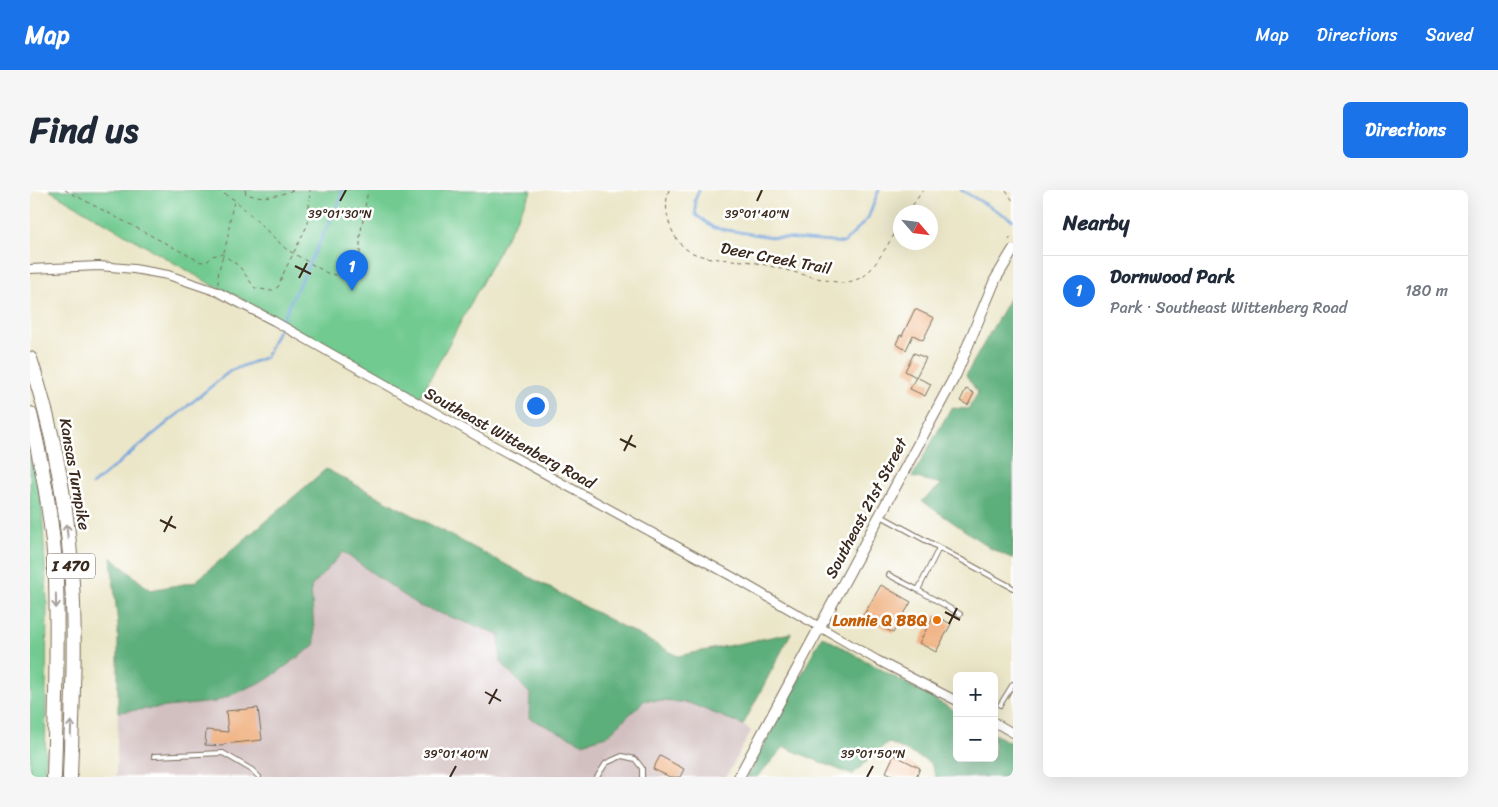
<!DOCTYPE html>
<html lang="en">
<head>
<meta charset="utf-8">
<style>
  :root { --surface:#fff; --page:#f6f6f7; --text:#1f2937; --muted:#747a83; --line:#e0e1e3; --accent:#1a73e8 }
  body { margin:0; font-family:Sriracha,sans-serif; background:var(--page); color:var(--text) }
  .controls { position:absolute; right:15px; bottom:15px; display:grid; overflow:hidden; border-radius:8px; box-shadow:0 5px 20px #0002 }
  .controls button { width:45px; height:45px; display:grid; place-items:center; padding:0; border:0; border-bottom:1px solid var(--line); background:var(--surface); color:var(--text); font:25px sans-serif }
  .compass { position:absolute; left:863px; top:15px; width:45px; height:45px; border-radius:50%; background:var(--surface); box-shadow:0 5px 20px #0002; rotate:118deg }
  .you { position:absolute; left:505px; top:215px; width:18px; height:18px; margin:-12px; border:4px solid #fff; border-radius:50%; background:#1a73e8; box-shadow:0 0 0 8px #1a73e833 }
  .badge { display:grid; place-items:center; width:32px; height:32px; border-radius:50%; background:var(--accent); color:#fff; font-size:16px; font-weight:700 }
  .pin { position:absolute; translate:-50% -41px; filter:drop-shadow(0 1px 2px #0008) }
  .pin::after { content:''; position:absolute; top:26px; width:18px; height:15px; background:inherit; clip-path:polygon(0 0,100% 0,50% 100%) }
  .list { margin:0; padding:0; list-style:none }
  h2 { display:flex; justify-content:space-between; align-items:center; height:65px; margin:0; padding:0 20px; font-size:21px }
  h2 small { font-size:16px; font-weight:400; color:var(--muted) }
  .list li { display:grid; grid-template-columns:32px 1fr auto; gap:15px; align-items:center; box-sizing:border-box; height:70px; padding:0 20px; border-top:1px solid var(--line) }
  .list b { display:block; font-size:19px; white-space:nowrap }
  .list p { margin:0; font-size:16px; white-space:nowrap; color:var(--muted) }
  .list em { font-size:16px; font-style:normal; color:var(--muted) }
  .map { position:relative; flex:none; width:983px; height:587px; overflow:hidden; border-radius:8px }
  header { display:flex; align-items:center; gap:30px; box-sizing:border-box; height:70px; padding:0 25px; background:var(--accent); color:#fff }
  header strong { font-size:24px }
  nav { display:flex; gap:28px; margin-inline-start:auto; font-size:18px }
  .intro { display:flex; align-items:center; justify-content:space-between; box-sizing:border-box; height:120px; padding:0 30px }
  h1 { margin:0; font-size:35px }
  .button { padding:12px 22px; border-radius:8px; background:var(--accent); color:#fff; font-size:18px; font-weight:700 }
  main { display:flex; gap:30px; padding:0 30px }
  aside { flex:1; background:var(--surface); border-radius:8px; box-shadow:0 5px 20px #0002 }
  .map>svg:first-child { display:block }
</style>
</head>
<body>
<header>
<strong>Map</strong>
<nav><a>Map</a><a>Directions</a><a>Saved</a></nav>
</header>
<div class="intro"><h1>Find us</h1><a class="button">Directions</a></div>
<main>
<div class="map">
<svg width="983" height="587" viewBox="0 0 983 587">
  <rect width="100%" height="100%" fill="#fff"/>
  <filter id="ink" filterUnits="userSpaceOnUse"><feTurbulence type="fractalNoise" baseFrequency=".02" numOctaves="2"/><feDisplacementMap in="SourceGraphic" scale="10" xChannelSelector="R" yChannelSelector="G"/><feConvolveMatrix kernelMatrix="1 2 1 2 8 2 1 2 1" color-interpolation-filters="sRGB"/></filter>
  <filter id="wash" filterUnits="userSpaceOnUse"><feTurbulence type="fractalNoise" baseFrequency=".0096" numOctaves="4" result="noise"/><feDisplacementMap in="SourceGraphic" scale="20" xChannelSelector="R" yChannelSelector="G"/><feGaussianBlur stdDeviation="1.12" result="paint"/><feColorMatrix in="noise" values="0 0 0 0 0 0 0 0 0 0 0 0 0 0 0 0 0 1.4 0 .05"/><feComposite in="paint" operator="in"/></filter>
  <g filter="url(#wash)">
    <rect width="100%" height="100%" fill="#ebe6c8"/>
    <!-- industrial -->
    <polygon fill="#d2bfc0" points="313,362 389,416 469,444 470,471 500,504 577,546 615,510 659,513 713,535 721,541 696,587 86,587 88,522 185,512 285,455 281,397"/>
    <!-- green -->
    <g fill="#71ca90" stroke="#567a57">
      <polygon points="19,0 502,0 389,209 205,105 182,95"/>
      <polygon points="0,264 12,317 17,412 15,587 0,587"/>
    </g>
    <!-- forest -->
    <g fill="#5cae7a" stroke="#4c6c4c">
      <polygon points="983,102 983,369 960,358 892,311 912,294 882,287 921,218 938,219 948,203 936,185"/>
      <polygon points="296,279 648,466 761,443 713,535 659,513 615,510 577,546 552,553 499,528 500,504 470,471 469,444 389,416 313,362 281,397 285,455 238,489 185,512 88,522 88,435 81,367 120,400 165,392"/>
      <polygon points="792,446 927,522 927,568 964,568 964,544 983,554 983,587 906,587 901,573 858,552 822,585 754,557 727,587 717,587"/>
    </g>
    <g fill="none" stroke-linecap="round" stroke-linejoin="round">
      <!-- stream -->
      <g stroke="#72a3dd" stroke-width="2.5">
        <polyline points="669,0 665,10 666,25 684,38 741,47 814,53 838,28 849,0"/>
        <polyline points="931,0 983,30"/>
        <polyline points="62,295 200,181 236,167 260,113 310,11 312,0"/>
      </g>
    </g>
    <g id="blocks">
      <!-- building -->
      <g fill="#efae7b">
        <polygon points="885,119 904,128 893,150 883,145 876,160 866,154 870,145 872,146"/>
        <polygon points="884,163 896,168 886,187 901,194 895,206 880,199 886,187 875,181"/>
        <polygon points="936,199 944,203 938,215 930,211"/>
        <polygon points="851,395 881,412 863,443 833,426"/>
        <polygon points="904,425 921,434 906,462 889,453"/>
        <polygon points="228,518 232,550 194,554 193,556 175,555 176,540 198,542 196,521"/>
        <polygon points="864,565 890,578 886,587 866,587 856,582"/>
        <polygon points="630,566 654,579 650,587 640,587 623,579"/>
      </g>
    </g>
  </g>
  <g filter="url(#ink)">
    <use href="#blocks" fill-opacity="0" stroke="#796c5a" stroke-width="1"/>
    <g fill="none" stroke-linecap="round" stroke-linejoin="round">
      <defs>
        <g id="lane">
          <polyline points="851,326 983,398"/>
          <polyline points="859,385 888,400 909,358"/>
          <polyline points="888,400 930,424"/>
          <polyline points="970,515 983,494"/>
          <polyline points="124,566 193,563 222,580 229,587"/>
          <polyline points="567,587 576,573 592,566 605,569 612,578 612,587"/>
        </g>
        <g id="street">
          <polyline points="0,79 69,76 104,79 138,85 188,102 244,131 457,252 703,387 847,470 927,511"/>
          <polyline points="964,532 983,543"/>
        </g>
        <polyline id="secondary" points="709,587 926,184 965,90 983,60"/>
        <g id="highway">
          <path d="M0 169C24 242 38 317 42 393 46 458 42 523 40 587"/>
          <path d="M0 224C13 278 23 333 26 389 28 455 26 521 24 587"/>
        </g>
      </defs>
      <!-- lane casing -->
      <use href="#lane" stroke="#796c5a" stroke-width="6"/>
      <!-- street casing -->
      <use href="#street" stroke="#796c5a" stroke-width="10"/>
      <!-- secondary casing -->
      <use href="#secondary" stroke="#796c5a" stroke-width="12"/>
      <!-- highway casing -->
      <use href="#highway" stroke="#796c5a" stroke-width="16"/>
      <!-- path -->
      <g stroke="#796c5a" stroke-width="1" stroke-dasharray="4 4" stroke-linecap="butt">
        <polyline points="35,0 171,72 178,71 182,66 192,64 209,76 225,98 241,101 248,97 254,82 278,34 280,0"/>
        <polyline points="187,0 205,10 256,59 297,83 305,85 315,84 323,80 330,68 330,47 338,0"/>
        <path d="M215 0 216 4C230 9 249 6 263 0"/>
        <path d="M639 0C632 18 640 47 656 59 672 71 703 69 722 72 752 78 781 88 812 93 820 92 827 90 834 86 846 77 861 48 871 34"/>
        <polyline points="976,0 983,11"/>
        <polyline points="878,22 893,0"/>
        <polyline points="979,50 983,44"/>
        <path d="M188 94C187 81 193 67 196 54 200 40 199 25 205 10"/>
      </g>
      <!-- lane -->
      <use href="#lane" stroke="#fff" stroke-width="4"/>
      <!-- street -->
      <use href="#street" stroke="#fff" stroke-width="8"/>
      <!-- secondary -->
      <use href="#secondary" stroke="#fff" stroke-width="10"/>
      <!-- highway -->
      <use href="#highway" stroke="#fff" stroke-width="14"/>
    </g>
    <!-- one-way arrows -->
    <defs><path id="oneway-shaft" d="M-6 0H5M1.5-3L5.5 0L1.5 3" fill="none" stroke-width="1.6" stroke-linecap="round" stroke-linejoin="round" transform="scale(1.25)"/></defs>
    <g stroke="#a79f9a">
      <use href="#oneway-shaft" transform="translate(37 341) rotate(-96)"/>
      <use href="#oneway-shaft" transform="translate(26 411) rotate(89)"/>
      <use href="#oneway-shaft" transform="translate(41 538) rotate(-88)"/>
    </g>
  </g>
  <!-- ticks -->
  <path fill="none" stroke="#3b2a1e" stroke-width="2" d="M310 11 316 0M727 11 732 0M265 76 281 84M269 88 277 73M590 249 606 257M594 261 602 245M130 330 146 338M134 342 142 326M915 422 930 430M919 434 927 418M455 502 471 511M459 514 467 499M420 587 426 576M837 587 843 576"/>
  <!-- markers -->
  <circle fill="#e8710a" stroke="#fff" stroke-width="2" cx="907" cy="430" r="5"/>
  <g text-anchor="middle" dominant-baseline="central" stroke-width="5" stroke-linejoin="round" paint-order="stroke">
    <!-- shield labels -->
    <rect fill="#fff" stroke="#766a62" stroke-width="1" x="17" y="363.5" width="48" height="25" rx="4"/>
    <g font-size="15" font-weight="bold" fill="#3b2a1e">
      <text x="41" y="376">I 470</text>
    </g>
    <!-- street labels -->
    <g font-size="16" fill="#3b2a1e" stroke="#fff">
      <text transform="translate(746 68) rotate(11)">Deer Creek Trail</text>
      <text transform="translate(480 248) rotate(29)">Southeast Wittenberg Road</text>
      <text transform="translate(45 284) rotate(80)">Kansas Turnpike</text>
      <text transform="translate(836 318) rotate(-62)">Southeast 21st Street</text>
    </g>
    <!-- food labels -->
    <g font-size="16" font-weight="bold" fill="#c56008" stroke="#fff" text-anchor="end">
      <text x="897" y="430">Lonnie Q BBQ</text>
    </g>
  </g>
  <g font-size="12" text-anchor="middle" fill="#3b2a1e" stroke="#fff" stroke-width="5" stroke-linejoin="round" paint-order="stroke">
    <text x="310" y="28">39°01'30"N</text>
    <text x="727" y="28">39°01'40"N</text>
    <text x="426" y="568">39°01'40"N</text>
    <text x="843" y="568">39°01'50"N</text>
  </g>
</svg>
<div class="controls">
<button>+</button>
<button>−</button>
</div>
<svg class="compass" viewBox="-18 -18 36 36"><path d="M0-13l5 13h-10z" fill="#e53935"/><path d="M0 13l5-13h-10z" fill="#747a83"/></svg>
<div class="you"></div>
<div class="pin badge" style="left:322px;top:101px">1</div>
</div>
<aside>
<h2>Nearby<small></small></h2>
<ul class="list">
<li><span class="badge">1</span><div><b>Dornwood Park</b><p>Park · Southeast Wittenberg Road</p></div><em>180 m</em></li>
</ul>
</aside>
</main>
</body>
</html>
